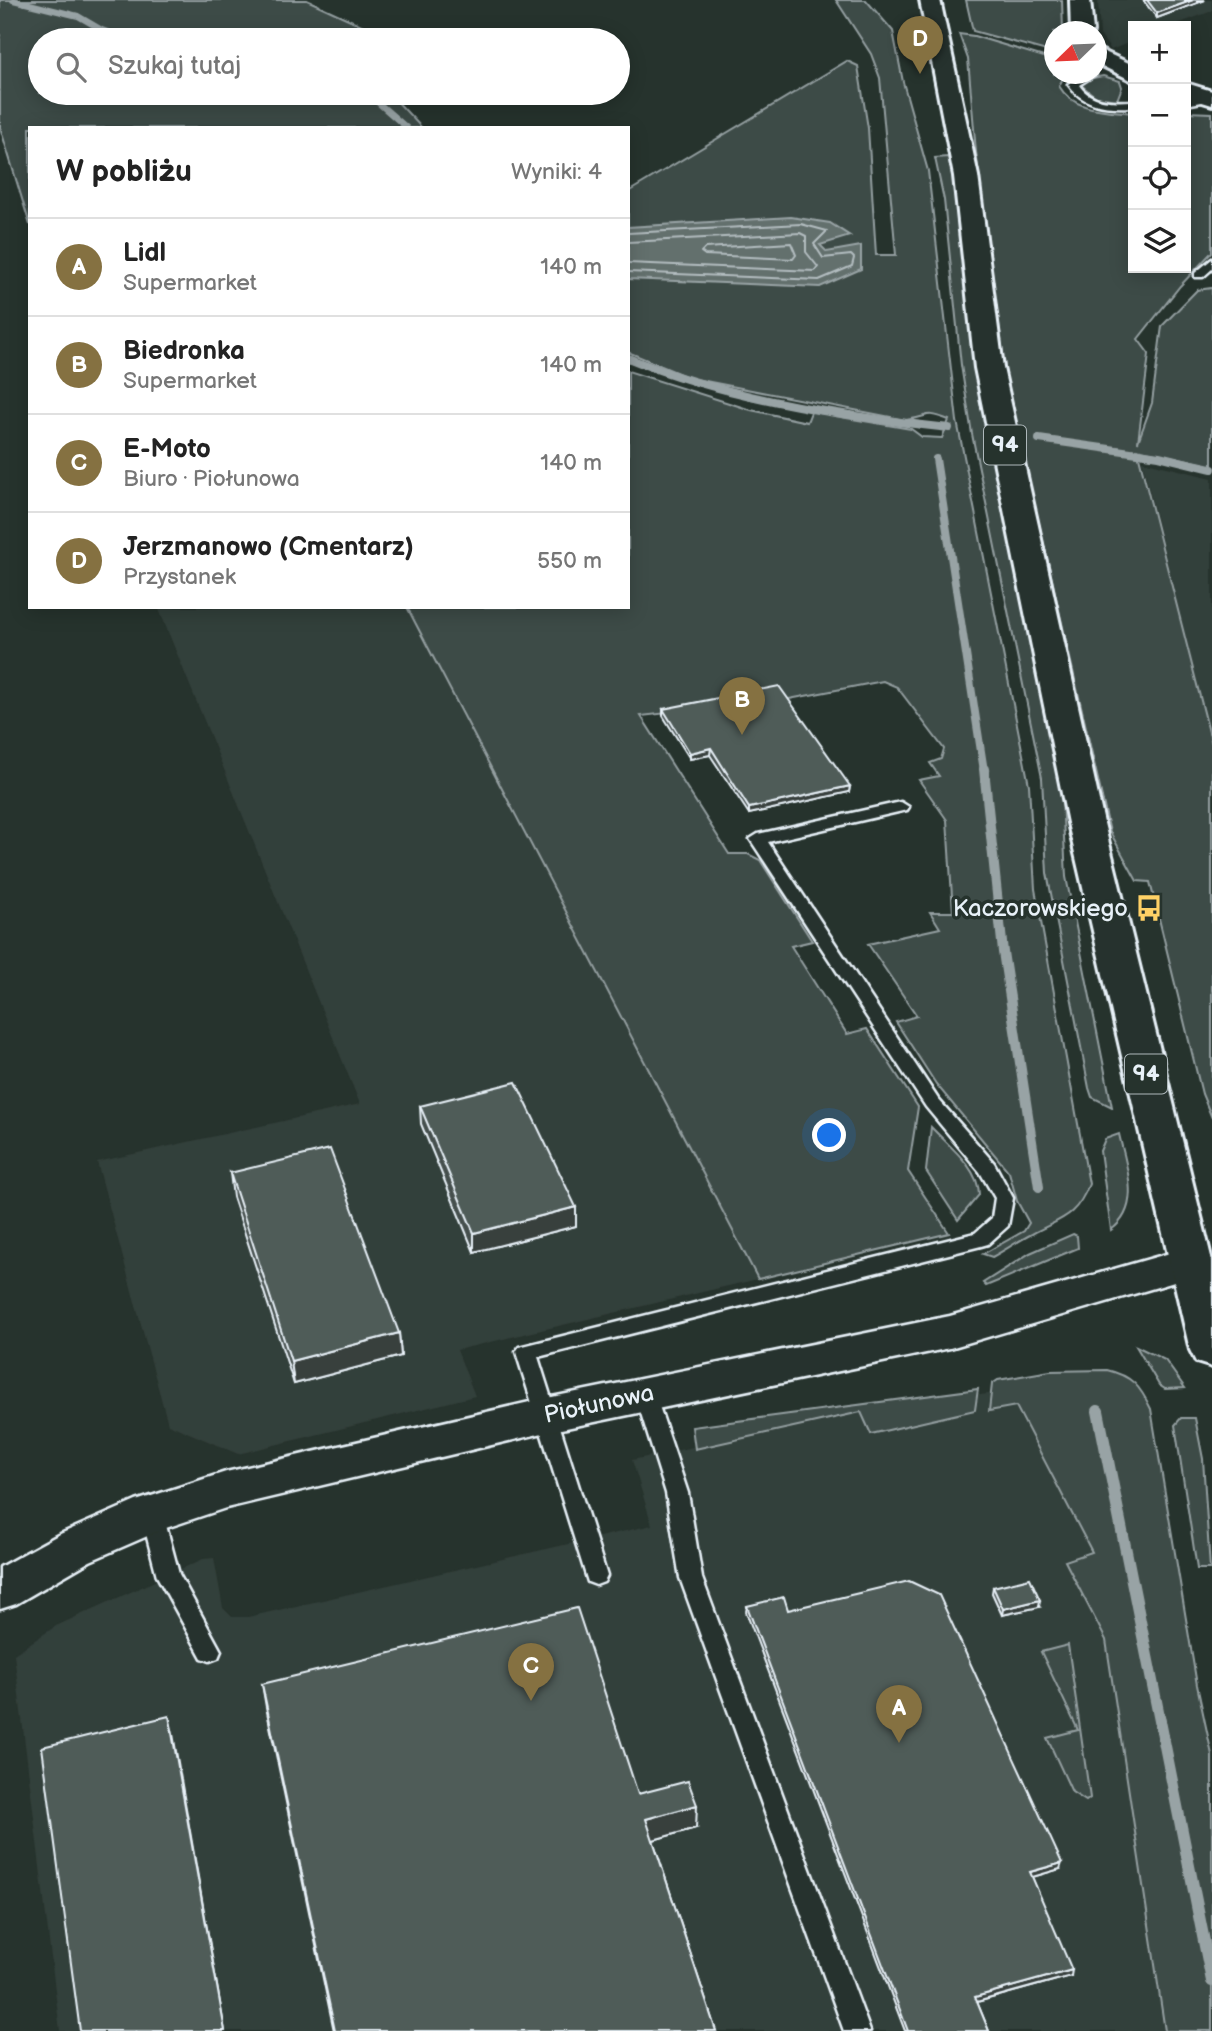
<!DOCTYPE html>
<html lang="pl">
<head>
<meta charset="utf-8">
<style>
  :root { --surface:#fff; --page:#f2f2f2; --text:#222; --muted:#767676; --line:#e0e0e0; --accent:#857141 }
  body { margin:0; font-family:"Balsamiq Sans",sans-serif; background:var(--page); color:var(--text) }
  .controls { position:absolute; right:21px; top:21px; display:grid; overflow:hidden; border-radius:0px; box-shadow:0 4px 18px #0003 }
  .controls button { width:63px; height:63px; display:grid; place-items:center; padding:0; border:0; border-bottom:2px solid var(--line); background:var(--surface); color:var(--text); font:35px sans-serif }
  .compass { position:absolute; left:1044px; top:21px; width:63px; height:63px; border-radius:50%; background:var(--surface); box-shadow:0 4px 18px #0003; rotate:247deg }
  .you { position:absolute; left:830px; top:1136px; width:24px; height:24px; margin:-18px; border:5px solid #fff; border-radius:50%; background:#1a73e8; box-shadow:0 0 0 10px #1a73e833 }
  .badge { display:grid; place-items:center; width:46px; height:46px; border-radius:50%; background:var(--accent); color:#fff; font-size:23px; font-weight:700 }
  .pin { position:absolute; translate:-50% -58px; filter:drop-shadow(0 2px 4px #0008) }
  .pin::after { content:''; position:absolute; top:37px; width:24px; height:21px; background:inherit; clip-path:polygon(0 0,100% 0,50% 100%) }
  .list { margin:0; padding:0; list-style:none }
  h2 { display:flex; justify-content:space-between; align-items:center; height:91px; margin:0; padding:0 28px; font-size:30px }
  h2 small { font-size:23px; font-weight:400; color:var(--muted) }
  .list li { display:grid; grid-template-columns:46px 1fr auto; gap:21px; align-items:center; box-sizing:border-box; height:98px; padding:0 28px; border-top:2px solid var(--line) }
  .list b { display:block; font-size:26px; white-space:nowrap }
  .list p { margin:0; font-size:23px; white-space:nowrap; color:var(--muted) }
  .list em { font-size:23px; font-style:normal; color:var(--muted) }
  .icon { flex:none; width:38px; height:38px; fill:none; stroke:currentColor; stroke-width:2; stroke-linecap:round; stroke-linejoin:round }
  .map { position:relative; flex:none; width:1212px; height:2031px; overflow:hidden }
  .search { position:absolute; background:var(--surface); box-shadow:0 4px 18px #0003; left:28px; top:28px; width:602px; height:77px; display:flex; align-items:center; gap:18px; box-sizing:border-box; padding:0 24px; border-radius:38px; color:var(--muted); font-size:26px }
  .panel { position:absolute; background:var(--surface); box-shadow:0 4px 18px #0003; left:28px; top:126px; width:602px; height:483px; border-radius:0px }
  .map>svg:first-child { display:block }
</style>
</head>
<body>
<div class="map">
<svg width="1212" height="2031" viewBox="0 0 1212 2031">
  <rect width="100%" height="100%" fill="#26332d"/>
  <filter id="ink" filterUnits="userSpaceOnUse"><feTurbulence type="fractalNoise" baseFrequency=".0143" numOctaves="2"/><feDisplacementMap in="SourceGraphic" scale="14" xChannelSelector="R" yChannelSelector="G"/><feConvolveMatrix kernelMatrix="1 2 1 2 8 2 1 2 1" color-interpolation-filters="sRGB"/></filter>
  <g filter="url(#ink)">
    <!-- built -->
    <g fill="#333f3a">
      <polygon points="1098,0 1212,0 1212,11 1172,26 1133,26 1133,41 1111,50 1100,35"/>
      <polygon points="1142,461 1212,478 1212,744"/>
      <polygon points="158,607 407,607 758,1279 457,1350 475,1396 238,1454 168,1424 97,1162 360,1104"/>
      <polygon points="1025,1389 1097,1538 1175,2031 60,2031 14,1654 56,1626 203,1559 214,1558 223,1608 232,1617 248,1617 652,1525 632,1460 860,1411"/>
    </g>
    <!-- green -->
    <g fill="#3e4b47" stroke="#939ea0" stroke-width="2">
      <polygon points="0,0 307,0 394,40 40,40 40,93 412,93 393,97 422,128 30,128 30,225 0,127"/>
      <path d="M836 0H866L893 31 903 82 928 171 957 421 1029 785 1035 889 1089 1184C1076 1218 1061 1218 1032 1234 1018 1241 1005 1250 992 1257L983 1254 1024 1231 1029 1223 1017 1201 1009 1172 936 1084 896 1022 917 1016 868 944 940 928 930 912H953L947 820 919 780 939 776 930 763 941 759 944 749 897 687 883 681 784 700 641 716 729 854H748L760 860 812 941 791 946 847 1034 867 1029 918 1107 908 1171 949 1233 758 1279 407 607H628V371L751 410 807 422 811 412 911 429 922 437 942 438 949 420C923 410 932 417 906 420L690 378 628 352V192L847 61 858 66 868 128 876 255H896L880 78 871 54Z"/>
      <polygon points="966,0 1062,0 1063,31 1054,32 1054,53 973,31"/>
      <path d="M959 34 974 36 1054 60V74H1074L1063 78 1059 86C1074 112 1107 110 1133 113V268H1186V112L1212 113V252L1180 286 1138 339 1149 354 1138 442 1152 403 1162 326 1197 290 1212 288V465L1137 449 1212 744V1118L1202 1094 1150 882 1137 881 1110 832 1007 384 976 152 968 59Z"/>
      <polygon points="1103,76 1120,81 1122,87 1117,100 1096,97 1081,85 1088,79"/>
      <polygon points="948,157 955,186 975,364 1061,779 1066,877 1112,1107 1092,1097 1089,1088 1047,873 1042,778 972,434 961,365 944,200 935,158"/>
      <path d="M931 1127C949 1146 979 1168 979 1195L958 1220 926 1171Z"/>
      <path d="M1119 1134C1126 1166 1143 1207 1111 1230L1100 1151 1105 1139Z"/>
      <polygon points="1073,1234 1077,1236 1078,1248 986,1286 983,1283 1030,1253"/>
      <polygon points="1136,1346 1165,1360 1185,1388 1165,1389 1159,1385"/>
      <path d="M1107 1370C1132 1376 1140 1386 1151 1409L1197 1685 1212 1755V2031H1165L1106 1640 1065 1561 1092 1552 1016 1406 989 1411 992 1384 998 1380 1050 1371Z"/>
      <polygon points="978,1389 975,1410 871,1434 861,1412 695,1449 692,1427"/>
      <polygon points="1181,1418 1195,1418 1203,1459 1210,1569 1197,1569 1175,1425"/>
      <polygon points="1068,1645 1090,1798 1086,1801 1072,1792 1047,1738 1078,1730 1041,1652"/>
    </g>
    <!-- water -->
    <polygon fill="#636f6d" stroke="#98a3a5" stroke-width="2" points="791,217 830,223 850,236 820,245 827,252 861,246 861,269 820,287 628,279 628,227"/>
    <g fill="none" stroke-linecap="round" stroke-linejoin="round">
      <!-- shore -->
      <g stroke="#b3bdc0" stroke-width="2">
        <polyline points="628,233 801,224 827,231 814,244 823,258 851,255 854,258 852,266 819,280 628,272"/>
        <polyline points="628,242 800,233 806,236 806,252 818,267 815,271 628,263"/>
        <polygon points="791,243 796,255 793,259 705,255 701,252 705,248"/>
      </g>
      <!-- stream-far3 -->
      <g stroke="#98a3a5" stroke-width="6">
        <polyline points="13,0 78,16 102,30 130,40"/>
        <polyline points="367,93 407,128"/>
      </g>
      <!-- stream-far2 -->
      <g stroke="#98a3a5" stroke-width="8">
        <path d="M628 358C723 398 847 417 949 428"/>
        <polyline points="1039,439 1159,456 1212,469"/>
        <polyline points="936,459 984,771"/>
      </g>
      <!-- stream-far1 -->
      <polyline stroke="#98a3a5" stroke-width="10" points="984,769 1003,952 1039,1187"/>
      <!-- stream -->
      <polyline stroke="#98a3a5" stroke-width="12" points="1098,1411 1212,1981"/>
      <defs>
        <g id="lane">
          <path d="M1084 74H1096L1079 85C1091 103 1113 102 1133 101V107C1108 108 1083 107 1068 84Z"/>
          <polygon points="1212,94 1212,100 1186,105 1186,99"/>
          <polygon points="1212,259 1212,269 1203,277 1195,277 1195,273"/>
          <polygon points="901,802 909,807 907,810 768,842 938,1099 994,1163 1013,1198 1008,1226 988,1244 981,1246 538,1357 607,1576 604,1582 596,1585 588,1582 516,1352 519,1347 975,1233 992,1218 995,1198 980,1172 926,1107 750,839 758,834"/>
          <polygon points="645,1386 652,1388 655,1394 688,1493 702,1578 870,2031 844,2031 680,1578 666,1493 635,1394 638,1388"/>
          <polygon points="152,1505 160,1508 163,1514 179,1574 221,1651 218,1658 210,1661 202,1658 157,1576 141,1514 144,1508"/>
        </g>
        <polygon id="street" points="1191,1247 1205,1251 1211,1262 1205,1273 950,1348 547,1432 226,1508 166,1528 90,1561 16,1604 0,1609 0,1567 58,1535 136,1501 226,1472 547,1398 950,1316"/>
        <g id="secondary">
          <polygon points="1070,0 1090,0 1093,32 1071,32"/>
          <polygon points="1096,48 1133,65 1133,81 1096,63"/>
          <polygon points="1186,83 1212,91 1212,105 1186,97"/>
        </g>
        <polygon id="primary" points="920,0 940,0 978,176 1003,368 1104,823 1212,1261 1212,1367 1196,1362 1190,1350 1068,823 975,368 954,176"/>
      </defs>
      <!-- lane casing -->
      <use href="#lane" stroke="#e8f1f8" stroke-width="5"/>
      <!-- street casing -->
      <use href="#street" stroke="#e8f1f8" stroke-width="5"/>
      <!-- secondary casing -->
      <use href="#secondary" stroke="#e8f1f8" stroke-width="6"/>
      <!-- primary casing -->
      <use href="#primary" stroke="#e8f1f8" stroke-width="6"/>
      <!-- lane -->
      <use href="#lane" fill="#26332d" fill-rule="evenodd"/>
      <!-- street -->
      <use href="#street" fill="#26332d" fill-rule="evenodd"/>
      <!-- secondary -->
      <use href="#secondary" fill="#26332d" fill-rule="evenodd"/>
      <!-- primary -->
      <use href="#primary" fill="#26332d" fill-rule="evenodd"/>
    </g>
    <!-- wall -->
    <g fill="#454f4d" stroke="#e8f1f8" stroke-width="2">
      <polygon points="1143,0 1205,0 1157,18"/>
      <polygon points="663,709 850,786 849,792 749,814 710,755 690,759 663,716"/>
      <polygon points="420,1106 576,1207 576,1226 474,1252 421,1124"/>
      <polygon points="230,1173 399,1333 401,1356 294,1384 233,1197"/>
      <polygon points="993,1587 1039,1607 1002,1615 992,1593"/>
      <polygon points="747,1606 788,1610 1060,1869 1032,1877 1071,1976 977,2002 989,2031 905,2031 746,1612"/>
      <polygon points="262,1684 696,1828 653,1840 716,2031 334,2031 266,1707"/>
    </g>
    <!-- shaded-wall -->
    <g fill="#38403e" stroke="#e8f1f8" stroke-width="2">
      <polygon points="1193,0 1205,0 1157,18 1157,13"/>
      <polygon points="711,748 710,755 690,759 690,753"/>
      <polygon points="850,786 849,792 749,814 749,808"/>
      <polygon points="576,1207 576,1226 474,1252 474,1233"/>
      <polygon points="399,1333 401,1356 294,1384 291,1361"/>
      <polygon points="1040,1600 1039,1607 1002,1615 1003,1609"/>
      <polygon points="169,1716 173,1734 225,2031"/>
      <polygon points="697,1805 696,1828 646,1842 646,1819"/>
      <polygon points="1062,1863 1060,1869 1029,1878 1030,1872"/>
      <polygon points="1072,1970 1071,1976 973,2003 975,1997"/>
    </g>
    <!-- building -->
    <g fill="#505c59" stroke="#e8f1f8" stroke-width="2">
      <polygon points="1147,0 1193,0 1157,13"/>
      <polygon points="779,686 850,786 749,808 711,748 690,753 663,709"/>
      <polygon points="516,1082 576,1207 474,1233 420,1106"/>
      <polygon points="330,1149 399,1333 291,1361 230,1173"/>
      <polygon points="1030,1578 1040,1600 1003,1609 993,1587"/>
      <polygon points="909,1581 939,1595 1062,1863 1030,1872 1072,1970 975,1997 989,2031 908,2031 747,1606 784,1597 788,1610"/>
      <polygon points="577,1608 638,1794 688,1781 697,1805 646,1819 716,2031 335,2031 262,1684"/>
      <polygon points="169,1716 225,2031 80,2031 42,1747"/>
    </g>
  </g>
  <!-- icons -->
  <defs>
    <symbol id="bus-bare" viewBox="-9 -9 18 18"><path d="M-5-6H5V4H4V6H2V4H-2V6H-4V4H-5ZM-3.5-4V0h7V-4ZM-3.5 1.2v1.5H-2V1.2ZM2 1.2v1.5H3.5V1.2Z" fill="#ffd166" stroke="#26332d" stroke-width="2.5" paint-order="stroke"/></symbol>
  </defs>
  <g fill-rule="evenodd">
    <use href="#bus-bare" x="1130" y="889" width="38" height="38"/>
  </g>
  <g text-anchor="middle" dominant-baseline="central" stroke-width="7" stroke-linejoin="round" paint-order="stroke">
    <!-- shield labels -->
    <g fill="#26332d" stroke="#aeb8bb" stroke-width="2">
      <rect x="984" y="425.5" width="42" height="39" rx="5"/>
      <rect x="1125" y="1054.5" width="42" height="39" rx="5"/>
    </g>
    <g font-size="23" font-weight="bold" fill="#e8f1f8">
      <text x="1005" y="445">94</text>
      <text x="1146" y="1074">94</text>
    </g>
    <!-- poi labels -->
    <g font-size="24" fill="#e8f1f8" stroke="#26332d" text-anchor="end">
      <text x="1128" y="908">Kaczorowskiego</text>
    </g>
    <!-- street labels -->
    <g font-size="24" fill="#e8f1f8" stroke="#26332d">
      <text transform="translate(599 1404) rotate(-12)">Piołunowa</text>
    </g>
  </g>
</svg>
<div class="controls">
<button>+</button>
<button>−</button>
<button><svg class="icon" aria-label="locate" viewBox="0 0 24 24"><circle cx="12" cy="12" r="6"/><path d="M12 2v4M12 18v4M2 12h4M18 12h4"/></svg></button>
<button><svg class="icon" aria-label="layers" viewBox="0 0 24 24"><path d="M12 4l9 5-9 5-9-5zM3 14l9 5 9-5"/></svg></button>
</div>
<svg class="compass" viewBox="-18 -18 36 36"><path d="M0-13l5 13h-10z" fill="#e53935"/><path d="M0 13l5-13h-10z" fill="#767676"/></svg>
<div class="you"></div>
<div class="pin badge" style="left:899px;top:1743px">A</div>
<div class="pin badge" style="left:742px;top:735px">B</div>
<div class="pin badge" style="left:531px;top:1701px">C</div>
<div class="pin badge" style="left:920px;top:74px">D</div>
<div class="search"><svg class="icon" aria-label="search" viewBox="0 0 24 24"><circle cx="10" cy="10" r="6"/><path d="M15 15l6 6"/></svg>Szukaj tutaj</div>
<section class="panel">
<h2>W pobliżu<small>Wyniki: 4</small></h2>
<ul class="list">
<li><span class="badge">A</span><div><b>Lidl</b><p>Supermarket</p></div><em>140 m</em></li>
<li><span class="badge">B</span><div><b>Biedronka</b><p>Supermarket</p></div><em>140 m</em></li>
<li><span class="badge">C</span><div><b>E-Moto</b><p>Biuro · Piołunowa</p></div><em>140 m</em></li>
<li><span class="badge">D</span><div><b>Jerzmanowo (Cmentarz)</b><p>Przystanek</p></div><em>550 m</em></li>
</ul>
</section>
</div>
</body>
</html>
